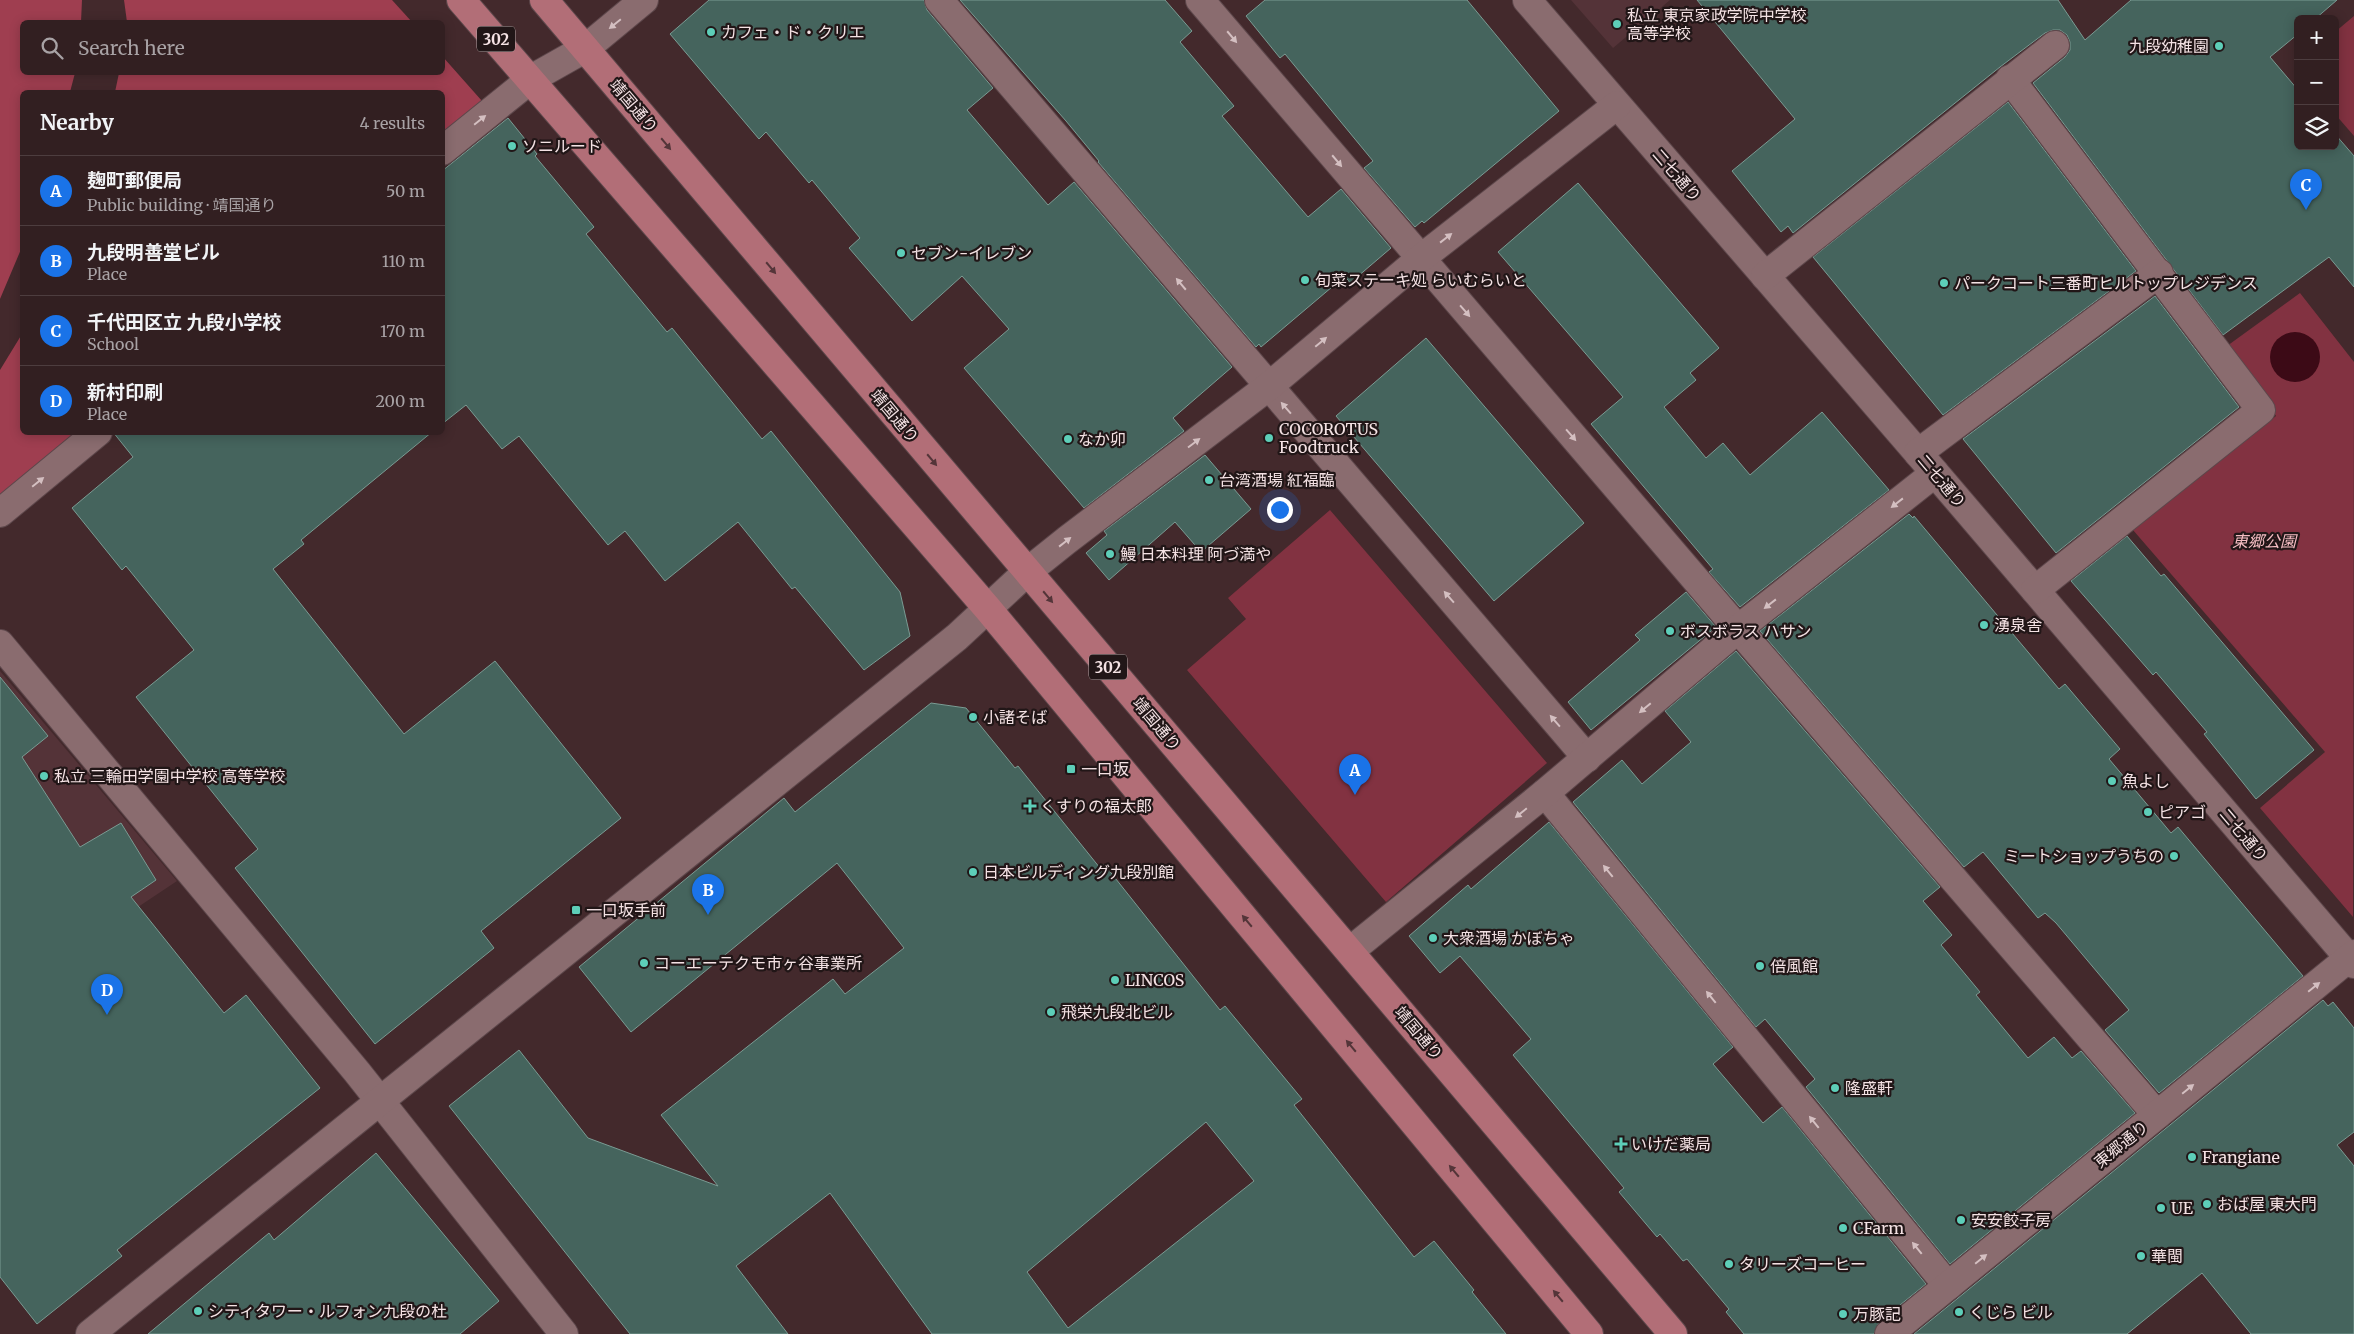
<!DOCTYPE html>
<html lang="en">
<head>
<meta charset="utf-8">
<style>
  :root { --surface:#321f21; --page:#3a272a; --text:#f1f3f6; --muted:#a8a2a5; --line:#4d3d3f; --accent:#1a73e8 }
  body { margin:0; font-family:Merriweather,"Noto Sans JP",serif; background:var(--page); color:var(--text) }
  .controls { position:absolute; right:15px; top:15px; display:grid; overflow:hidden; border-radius:8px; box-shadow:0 2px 12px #0003 }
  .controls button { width:45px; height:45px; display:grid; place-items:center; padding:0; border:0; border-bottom:1px solid var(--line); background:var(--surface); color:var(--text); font:25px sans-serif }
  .you { position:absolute; left:1279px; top:509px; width:18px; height:18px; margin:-12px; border:4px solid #fff; border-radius:50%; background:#1a73e8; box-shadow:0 0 0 8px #1a73e833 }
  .badge { display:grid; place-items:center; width:32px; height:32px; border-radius:50%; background:var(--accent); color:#fff; font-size:16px; font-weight:700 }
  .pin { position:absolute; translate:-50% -41px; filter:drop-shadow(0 1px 2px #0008) }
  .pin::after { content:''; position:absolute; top:26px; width:18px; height:15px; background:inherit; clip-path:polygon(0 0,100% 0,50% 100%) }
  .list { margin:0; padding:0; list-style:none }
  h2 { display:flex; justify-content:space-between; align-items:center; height:65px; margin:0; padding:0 20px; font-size:21px }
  h2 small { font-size:16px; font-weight:400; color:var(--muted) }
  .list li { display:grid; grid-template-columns:32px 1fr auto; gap:15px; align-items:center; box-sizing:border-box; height:70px; padding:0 20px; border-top:1px solid var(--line) }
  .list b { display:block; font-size:19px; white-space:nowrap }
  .list p { margin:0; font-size:16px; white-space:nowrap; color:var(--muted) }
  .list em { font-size:16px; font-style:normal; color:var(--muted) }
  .icon { flex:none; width:28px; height:28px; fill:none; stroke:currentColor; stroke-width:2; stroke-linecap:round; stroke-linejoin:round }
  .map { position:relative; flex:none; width:2354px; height:1334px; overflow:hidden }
  .search { position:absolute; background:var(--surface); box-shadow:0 2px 12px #0003; left:20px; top:20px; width:425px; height:55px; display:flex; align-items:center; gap:12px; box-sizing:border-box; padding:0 18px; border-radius:8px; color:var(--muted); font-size:19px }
  .panel { position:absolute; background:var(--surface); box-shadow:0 2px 12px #0003; left:20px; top:90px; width:425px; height:345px; border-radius:8px }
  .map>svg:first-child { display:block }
</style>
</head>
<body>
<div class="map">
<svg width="2354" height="1334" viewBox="0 0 2354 1334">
  <rect width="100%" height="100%" fill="#43292c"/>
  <!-- built -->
  <g fill="#543338">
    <polygon points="1571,0 1670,0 1613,48"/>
    <polygon points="0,671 177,881 0,999"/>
  </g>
  <!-- green -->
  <g fill="#823241">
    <polygon points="2354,16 2354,136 2335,114 2335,32"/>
    <polygon points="2300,293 2354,362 2353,917 2260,808 2325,752 2133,530 2276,416 2227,346"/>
    <polygon points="1330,510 1547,763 1386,902 1187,670 1246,619 1228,598"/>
  </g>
  <!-- forest -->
  <g fill="#9f3e50">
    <polygon points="0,0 82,0 81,22 22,22 22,72 75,73 70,92 22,92 22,247 0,299"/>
    <polygon points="124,0 392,0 412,22 127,22"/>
    <polygon points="443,57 482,101 443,134 442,92 115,92 119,73 442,72"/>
    <polygon points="22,334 22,432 79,433 0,497 0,370"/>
  </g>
  <!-- water -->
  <circle fill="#3c0a16" cx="2295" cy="357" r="25"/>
  <!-- building -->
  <g fill="#45645d" stroke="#7a9b93" fill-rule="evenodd">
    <polygon points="709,0 924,0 927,10 993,88 967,110 1048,205 1074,182 1232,367 1173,418 1184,431 1084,508 964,368 1009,329 962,276 912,321 849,248 860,238 812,180 809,183 766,132 759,139 670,34"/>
    <polygon points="960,0 1165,0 1192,31 1180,42 1234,106 1222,116 1308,217 1341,189 1391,248 1350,283 1345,276 1261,347 1259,344 1256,347 1098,162 1099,161 1066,121"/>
    <polygon points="1265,0 1467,0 1559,111 1424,223 1422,221 1415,227 1364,168 1373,161 1285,54 1280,58 1246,16"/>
    <polygon points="1697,0 2058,0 2085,40 2131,0 2337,0 2315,19 2298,19 2298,34 2270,57 2298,90 2298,146 2335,146 2335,134 2354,156 2354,287 2329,257 2223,335 2033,83 2065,57 2070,50 2070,42 2067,35 2060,30 2053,30 2045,33 2000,67 1793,233 1788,226 1781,232 1732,171 1795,119"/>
    <polygon points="2008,102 2136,271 1943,415 1813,257"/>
    <polygon points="508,118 537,154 535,156 594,227 586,234 667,332 672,328 762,439 771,431 900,592 910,636 864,670 795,587 792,589 738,522 665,581 625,531 608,545 519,436 502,449 466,405 442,424 442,171"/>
    <polygon points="1578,183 1719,348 1690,373 1696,380 1664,407 1706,458 1723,443 1750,475 1822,412 1889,490 1740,607 1709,572 1713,569 1591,424 1623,397 1498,252"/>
    <polygon points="2155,296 2239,407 2056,553 1963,439"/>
    <polygon points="1426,338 1584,523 1494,601 1336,416"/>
    <polygon points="113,432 432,432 301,540 304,544 273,569 404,734 495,661 621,818 481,931 494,948 375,1044 235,868 258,849 136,697 194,650 126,566 122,570 72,508 133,457"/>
    <polygon points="1205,455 1251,509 1201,552 1175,522 1109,580 1086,553 1107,535 1104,531"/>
    <polygon points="1909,514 1913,518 1914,516 2059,689 2065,684 2120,749 2109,759 2171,833 2178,827 2303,976 2159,1093 2105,1030 2129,1010 2056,923 2045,913 2038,918 1983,852 1964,867 1760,631"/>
    <polygon points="2127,536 2161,576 2164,574 2314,750 2256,799 2204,734 2207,732 2156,672 2153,675 2071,581"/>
    <polygon points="1686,592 1716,627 1591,730 1568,702 1640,640 1635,635"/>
    <polygon points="1736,651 1940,887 1923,901 1952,935 1941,945 1980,992 1976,995 2028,1058 2054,1037 2072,1058 2081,1051 2135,1113 1950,1264 1806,1087 1815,1079 1765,1019 1756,1027 1573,802 1622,760 1642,784 1691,742 1665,711"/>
    <polygon points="0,677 48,736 22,757 80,847 121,823 156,880 131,897 224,1013 246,995 320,1088 117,1250 122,1256 37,1324 0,1277"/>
    <path d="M931 703 966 708 1015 768 1018 766 1100 868 1104 864 1220 1010 1225 1006 1302 1099 1294 1105 1414 1257 1434 1241 1474 1290 1472 1292 1506 1334H932L830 1193 736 1266 788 1334H630L449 1106 519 1050 588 1138 718 1186 661 1115 833 979 845 994 904 948 837 863 631 1032 579 967 784 798 795 812ZM1206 1122 1254 1181 1068 1328 1027 1272Z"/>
    <polygon points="1549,822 1733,1047 1713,1064 1763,1123 1782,1107 1926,1284 1879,1322 1874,1334 1744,1334 1726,1312 1729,1309 1687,1259 1683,1261 1660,1234 1657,1237 1619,1192 1624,1188 1513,1055 1531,1039 1460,956 1440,973 1409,936 1468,885 1471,889"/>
    <polygon points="2323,1000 2328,1006 2333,1002 2354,1028 2354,1132 2337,1145 2354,1166 2354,1334 2251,1334 2202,1273 2127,1334 1914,1334"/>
    <polygon points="376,1153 499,1301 460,1334 148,1334 269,1233 274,1240"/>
  </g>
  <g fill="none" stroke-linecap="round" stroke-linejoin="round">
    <defs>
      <g id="minor">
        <polyline points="939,0 1587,758"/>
        <polyline points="1200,0 1738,629 2157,1115"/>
        <polyline points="1527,0 1918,453 2354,964"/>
        <polyline points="2010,79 2261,410 2035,590"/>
        <polyline points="442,151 531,79 586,48 644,0"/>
        <polyline points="1765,276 2055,45"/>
        <polyline points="1918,453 2159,273"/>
        <polyline points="0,513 98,432"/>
        <polyline points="0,644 357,1072 564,1334"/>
        <polyline points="1545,793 1948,1286"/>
        <polyline points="1350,951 1545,793 1738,629 1935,473"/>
        <polyline points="90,1334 957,637 1027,572 1067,540 1268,387 1420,259 1617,105"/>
        <polyline points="1889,1334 2354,954"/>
      </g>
      <g id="major">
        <polyline points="461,0 988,609 1589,1334"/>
        <polyline points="544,0 1673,1334"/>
      </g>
    </defs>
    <!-- minor casing -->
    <use href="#minor" stroke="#5d474b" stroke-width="30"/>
    <!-- major casing -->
    <use href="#major" stroke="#5d474b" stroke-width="30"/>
    <!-- minor -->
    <use href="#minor" stroke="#8a6c6f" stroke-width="28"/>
    <!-- major -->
    <use href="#major" stroke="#b26e77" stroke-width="28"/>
  </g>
  <!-- one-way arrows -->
  <defs><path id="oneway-solid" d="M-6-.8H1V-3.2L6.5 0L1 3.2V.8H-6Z" transform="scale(1.25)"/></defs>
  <g fill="#d4bfc1">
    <use href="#oneway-solid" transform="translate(615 24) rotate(141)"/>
    <use href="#oneway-solid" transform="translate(1232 37) rotate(50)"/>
    <use href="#oneway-solid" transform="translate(480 120) rotate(-39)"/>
    <use href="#oneway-solid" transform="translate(1337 161) rotate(50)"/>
    <use href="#oneway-solid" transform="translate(1446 238) rotate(-38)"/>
    <use href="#oneway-solid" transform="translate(1181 284) rotate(-130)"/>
    <use href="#oneway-solid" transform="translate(1465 311) rotate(49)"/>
    <use href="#oneway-solid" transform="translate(1321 342) rotate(-40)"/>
    <use href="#oneway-solid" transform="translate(1286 408) rotate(-131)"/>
    <use href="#oneway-solid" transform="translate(1571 435) rotate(49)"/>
    <use href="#oneway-solid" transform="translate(1194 443) rotate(-37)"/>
    <use href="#oneway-solid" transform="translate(38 482) rotate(-39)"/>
    <use href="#oneway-solid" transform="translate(1897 503) rotate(142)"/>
    <use href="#oneway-solid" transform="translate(1065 542) rotate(-38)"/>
    <use href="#oneway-solid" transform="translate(1449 597) rotate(-131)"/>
    <use href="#oneway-solid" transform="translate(1770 604) rotate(142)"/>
    <use href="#oneway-solid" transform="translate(1645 708) rotate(140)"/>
    <use href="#oneway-solid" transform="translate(1555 721) rotate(-131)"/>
    <use href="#oneway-solid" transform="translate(1521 813) rotate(141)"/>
    <use href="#oneway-solid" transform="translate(1608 871) rotate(-129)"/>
    <use href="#oneway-solid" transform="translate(2314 987) rotate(-39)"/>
    <use href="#oneway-solid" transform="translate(1711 997) rotate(-129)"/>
    <use href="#oneway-solid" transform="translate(2188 1089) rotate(-39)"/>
    <use href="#oneway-solid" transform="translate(1814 1122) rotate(-129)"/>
    <use href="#oneway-solid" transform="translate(1917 1248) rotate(-129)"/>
    <use href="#oneway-solid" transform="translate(1981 1259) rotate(-39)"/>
  </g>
  <g fill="#543539">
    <use href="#oneway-solid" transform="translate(666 144) rotate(50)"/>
    <use href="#oneway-solid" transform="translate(771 268) rotate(50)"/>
    <use href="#oneway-solid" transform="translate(932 460) rotate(50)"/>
    <use href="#oneway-solid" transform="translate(1048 597) rotate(50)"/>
    <use href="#oneway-solid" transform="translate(1247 921) rotate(-130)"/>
    <use href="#oneway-solid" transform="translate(1351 1046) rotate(-130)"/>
    <use href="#oneway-solid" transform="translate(1454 1171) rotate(-130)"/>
    <use href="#oneway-solid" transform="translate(1558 1296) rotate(-130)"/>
  </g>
  <!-- markers -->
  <g fill="#5dceb8" stroke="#211617" stroke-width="2">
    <circle cx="1617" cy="24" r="5"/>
    <circle cx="711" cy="32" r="5"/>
    <circle cx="2219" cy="46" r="5"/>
    <circle cx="512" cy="146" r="5"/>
    <circle cx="901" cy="253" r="5"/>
    <circle cx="1305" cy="280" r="5"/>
    <circle cx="1944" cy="283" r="5"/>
    <circle cx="1269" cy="438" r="5"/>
    <circle cx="1068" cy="439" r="5"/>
    <circle cx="1209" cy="480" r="5"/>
    <circle cx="1110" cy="554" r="5"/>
    <circle cx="1984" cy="625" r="5"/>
    <circle cx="1670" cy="631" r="5"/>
    <circle cx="973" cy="717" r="5"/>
    <rect x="1066" y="764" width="10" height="10" rx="2.5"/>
    <circle cx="44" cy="776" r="5"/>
    <circle cx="2112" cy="781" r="5"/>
    <path d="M1027.5 798.5h5v5h5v5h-5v5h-5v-5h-5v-5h5z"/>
    <circle cx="2148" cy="812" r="5"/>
    <circle cx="2174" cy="856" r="5"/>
    <circle cx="973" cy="872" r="5"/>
    <rect x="571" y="905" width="10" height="10" rx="2.5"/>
    <circle cx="1433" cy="938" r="5"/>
    <circle cx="644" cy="963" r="5"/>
    <circle cx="1760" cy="966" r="5"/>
    <circle cx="1115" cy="980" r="5"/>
    <circle cx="1051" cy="1012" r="5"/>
    <circle cx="1835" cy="1088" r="5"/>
    <path d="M1618.5 1136.5h5v5h5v5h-5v5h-5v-5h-5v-5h5z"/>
    <circle cx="2192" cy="1157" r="5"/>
    <circle cx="2207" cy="1204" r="5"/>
    <circle cx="2161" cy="1208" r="5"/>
    <circle cx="1961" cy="1220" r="5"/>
    <circle cx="1843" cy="1228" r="5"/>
    <circle cx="2141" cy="1256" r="5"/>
    <circle cx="1729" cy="1264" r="5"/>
    <circle cx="198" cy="1311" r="5"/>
    <circle cx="1959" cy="1312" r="5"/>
    <circle cx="1843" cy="1314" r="5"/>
  </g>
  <g text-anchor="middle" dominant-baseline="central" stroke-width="4.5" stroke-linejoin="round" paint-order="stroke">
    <!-- shield labels -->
    <g fill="#211617" stroke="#b5a5a6" stroke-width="1">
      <rect x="477" y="26.5" width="38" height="25" rx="4"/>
      <rect x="1089" y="654.5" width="38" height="25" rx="4"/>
    </g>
    <g font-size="15" font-weight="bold" fill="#f4e2e4">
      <text x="496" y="39">302</text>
      <text x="1108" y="667">302</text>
    </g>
    <!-- poi labels -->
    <g font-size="16" fill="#f4e2e4" stroke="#211617" text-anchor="start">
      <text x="1627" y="15">私立 東京家政学院中学校<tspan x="1627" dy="18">高等学校</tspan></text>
      <text x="721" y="32">カフェ・ド・クリエ</text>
      <text x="2209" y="46" text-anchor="end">九段幼稚園</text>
      <text x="522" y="146">ソニルード</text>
      <text x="911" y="253">セブン-イレブン</text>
      <text x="1315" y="280">旬菜ステーキ処 らいむらいと</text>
      <text x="1954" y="283">パークコート三番町ヒルトップレジデンス</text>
      <text x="1279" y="429">COCOROTUS<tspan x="1279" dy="18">Foodtruck</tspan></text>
      <text x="1078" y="439">なか卯</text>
      <text x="1219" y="480">台湾酒場 紅福臨</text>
      <text x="1120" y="554">鰻 日本料理 阿づ満や</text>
      <text x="1994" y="625">湧泉舎</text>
      <text x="1680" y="631">ボスボラス ハサン</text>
      <text x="983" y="717">小諸そば</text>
      <text x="1081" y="769">一口坂</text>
      <text x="54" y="776">私立 三輪田学園中学校 高等学校</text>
      <text x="2122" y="781">魚よし</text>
      <text x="1040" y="806">くすりの福太郎</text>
      <text x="2158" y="812">ピアゴ</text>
      <text x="2164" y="856" text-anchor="end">ミートショップうちの</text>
      <text x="983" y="872">日本ビルディング九段別館</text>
      <text x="586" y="910">一口坂手前</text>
      <text x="1443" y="938">大衆酒場 かぼちゃ</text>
      <text x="654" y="963">コーエーテクモ市ヶ谷事業所</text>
      <text x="1770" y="966">倍風館</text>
      <text x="1125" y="980">LINCOS</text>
      <text x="1061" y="1012">飛栄九段北ビル</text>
      <text x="1845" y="1088">隆盛軒</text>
      <text x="1631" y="1144">いけだ薬局</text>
      <text x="2202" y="1157">Frangiane</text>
      <text x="2217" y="1204">おば屋 東大門</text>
      <text x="2171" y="1208">UE</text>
      <text x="1971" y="1220">安安餃子房</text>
      <text x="1853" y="1228">CFarm</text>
      <text x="2151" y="1256">華閩</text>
      <text x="1739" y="1264">タリーズコーヒー</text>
      <text x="208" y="1311">シティタワー・ルフォン九段の杜</text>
      <text x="1969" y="1312">くじら ビル</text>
      <text x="1853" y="1314">万豚記</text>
    </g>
    <!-- street labels -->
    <g font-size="16" fill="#f4e2e4" stroke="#211617">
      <text transform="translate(634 106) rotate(50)">靖国通り</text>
      <text transform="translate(1677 175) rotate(49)">二七通り</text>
      <text transform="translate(895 416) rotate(50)">靖国通り</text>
      <text transform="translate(1942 481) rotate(50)">二七通り</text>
      <text transform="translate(1157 724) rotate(50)">靖国通り</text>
      <text transform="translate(2244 835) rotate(50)">二七通り</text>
      <text transform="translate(1419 1033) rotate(50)">靖国通り</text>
      <text transform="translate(2121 1144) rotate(-39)">東郷通り</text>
    </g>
    <!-- park labels -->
    <g font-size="16" font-style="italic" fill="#f4bcc2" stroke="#211617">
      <text x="2264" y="541">東郷公園</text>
    </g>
  </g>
</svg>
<div class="controls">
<button>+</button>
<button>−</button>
<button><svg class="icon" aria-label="layers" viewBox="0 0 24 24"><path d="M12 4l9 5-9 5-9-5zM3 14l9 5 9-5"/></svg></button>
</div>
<div class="you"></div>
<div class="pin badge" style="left:1355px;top:795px">A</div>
<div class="pin badge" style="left:708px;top:915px">B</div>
<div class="pin badge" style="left:2306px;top:210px">C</div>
<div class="pin badge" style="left:107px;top:1015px">D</div>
<div class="search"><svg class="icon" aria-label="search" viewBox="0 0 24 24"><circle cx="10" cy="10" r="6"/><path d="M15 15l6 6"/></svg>Search here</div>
<section class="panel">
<h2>Nearby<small>4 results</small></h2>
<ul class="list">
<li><span class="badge">A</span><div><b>麹町郵便局</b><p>Public building · 靖国通り</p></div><em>50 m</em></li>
<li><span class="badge">B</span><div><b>九段明善堂ビル</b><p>Place</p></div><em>110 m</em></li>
<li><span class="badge">C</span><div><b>千代田区立 九段小学校</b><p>School</p></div><em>170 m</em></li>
<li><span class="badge">D</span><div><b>新村印刷</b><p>Place</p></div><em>200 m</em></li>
</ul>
</section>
</div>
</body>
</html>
